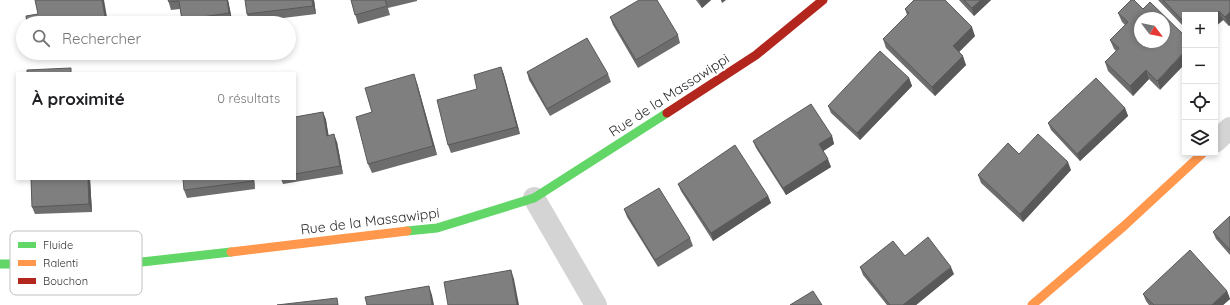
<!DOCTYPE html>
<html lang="fr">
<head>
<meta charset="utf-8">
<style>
  :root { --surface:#fff; --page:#f6f6f6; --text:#202124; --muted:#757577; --line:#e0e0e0 }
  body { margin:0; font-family:Quicksand,sans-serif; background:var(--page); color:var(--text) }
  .controls { position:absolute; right:12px; top:12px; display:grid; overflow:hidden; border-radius:0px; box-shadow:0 2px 6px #0003 }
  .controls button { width:36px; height:36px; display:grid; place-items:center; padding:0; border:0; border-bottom:1px solid var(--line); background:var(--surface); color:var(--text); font:20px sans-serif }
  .compass { position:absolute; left:1134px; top:12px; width:36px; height:36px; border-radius:50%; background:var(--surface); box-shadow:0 2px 6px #0003; rotate:122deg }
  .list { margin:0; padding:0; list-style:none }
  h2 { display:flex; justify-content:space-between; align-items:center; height:52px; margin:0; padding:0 16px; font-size:17px }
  h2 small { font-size:13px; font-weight:400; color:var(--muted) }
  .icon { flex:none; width:22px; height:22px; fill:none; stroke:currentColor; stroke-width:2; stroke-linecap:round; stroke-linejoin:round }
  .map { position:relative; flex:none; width:1230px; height:305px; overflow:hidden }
  .search { position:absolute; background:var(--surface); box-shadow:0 2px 6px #0003; left:16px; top:16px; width:280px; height:44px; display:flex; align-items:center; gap:10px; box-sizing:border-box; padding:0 14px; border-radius:22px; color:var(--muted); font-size:15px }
  .panel { position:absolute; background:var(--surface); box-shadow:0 2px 6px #0003; left:16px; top:72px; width:280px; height:108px; border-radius:0px }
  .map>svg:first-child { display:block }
</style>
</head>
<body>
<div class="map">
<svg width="1230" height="305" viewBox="0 0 1230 305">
  <rect width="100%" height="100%" fill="#fff"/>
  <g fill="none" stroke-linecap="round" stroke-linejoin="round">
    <!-- street -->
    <g stroke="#d4d4d4" stroke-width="22">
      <polyline points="1215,142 1230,128"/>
      <polyline points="534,198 596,305"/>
    </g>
    <!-- fast -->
    <g stroke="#63d668" stroke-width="9">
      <polyline points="407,231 437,228 534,198 667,113"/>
      <polyline points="0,264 124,264 231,252"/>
    </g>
    <!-- slow -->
    <g stroke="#ff974d" stroke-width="9">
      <polyline points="231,252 407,231"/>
      <polyline points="1032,305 1124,226 1203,153"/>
    </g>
    <!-- jam -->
    <polyline stroke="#b3261e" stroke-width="9" points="667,113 756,55 823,0"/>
  </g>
  <!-- wall -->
  <g fill="#6d6d6d">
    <polygon points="168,0 228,0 232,20 215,23 183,23 182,20 180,9 171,10"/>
    <polygon points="314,0 316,14 249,22 247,14"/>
    <polygon points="351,0 417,0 417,1 388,8 390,15 358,24"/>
    <polygon points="696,0 711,0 702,8"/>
    <polygon points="959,0 991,0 974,16"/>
    <polygon points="1131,0 1160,90 1149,79 1133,96 1108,71 1105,62 1116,51 1114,49 1110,40 1125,25 1122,22 1118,13"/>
    <polygon points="1158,0 1230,0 1230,25 1229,26 1223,20 1215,27 1215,15 1185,15 1185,28"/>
    <polygon points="905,9 975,36 959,52 966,65 935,96 886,48 883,39 907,15"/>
    <polygon points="610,17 678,35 680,43 638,68 613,25"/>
    <polygon points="34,53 61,53 35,58"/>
    <polygon points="501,67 504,75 520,134 451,153 448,145 477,89"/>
    <polygon points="527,72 608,74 611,82 550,116 529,80"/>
    <polygon points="909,78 912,86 860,140 831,113 828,106"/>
    <polygon points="417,83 437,155 372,173 368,164 372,112"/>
    <polygon points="1125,108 1128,116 1080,161 1051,130 1048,123"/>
    <polygon points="323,112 326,120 328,135 337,142 343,174 283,184 281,179 295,179 295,117"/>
    <polygon points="832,136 834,144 823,151 831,167 786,195 756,148 753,141"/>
    <polygon points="1019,154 1071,170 1023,222 981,183 978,175"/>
    <polygon points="31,179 90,179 92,212 35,214 32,207"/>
    <polygon points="254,179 255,189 187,198 184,190"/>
    <polygon points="678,184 768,196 771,203 713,241 681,191"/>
    <polygon points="624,209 690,238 693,246 658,267 627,217"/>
    <polygon points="1230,216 1230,255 1216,239 1213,232"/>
    <polygon points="905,256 954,274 916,305 887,305 863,275 860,267"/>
    <polygon points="1227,291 1230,299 1223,305 1149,305 1146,301 1143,294"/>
  </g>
  <!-- shaded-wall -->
  <g fill="#595959">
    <polygon points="102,0 104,0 108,23 106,23"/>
    <polygon points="227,0 228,0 232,20 229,13"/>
    <polygon points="312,0 314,0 316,14 313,6"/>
    <polygon points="699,0 711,0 702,8"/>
    <polygon points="721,0 726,0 722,3"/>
    <polygon points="981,0 991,0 974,16 972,8"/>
    <polygon points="1219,11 1223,20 1215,27 1215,15"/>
    <polygon points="1230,12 1230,25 1229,26 1225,17"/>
    <polygon points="972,27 975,36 956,55 953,46"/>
    <polygon points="1185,51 1185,64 1160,90 1157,81"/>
    <polygon points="963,56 966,65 935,96 932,87"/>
    <polygon points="501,67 504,75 520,134 517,127"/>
    <polygon points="1146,70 1149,79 1133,96 1130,86"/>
    <polygon points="414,74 417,83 437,155 433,146"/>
    <polygon points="909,78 912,86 860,140 857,133"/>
    <polygon points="1125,108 1128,116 1080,161 1077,154"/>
    <polygon points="323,112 326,120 330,143 327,136"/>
    <polygon points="334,134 337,142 343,174 340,166"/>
    <polygon points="832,136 834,144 822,152 819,144"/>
    <polygon points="828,159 831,167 786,195 783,188"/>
    <polygon points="1068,162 1071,170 1023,222 1020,214"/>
    <polygon points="88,179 90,179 92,212 89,204"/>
    <polygon points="252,179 254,179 255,189 253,181"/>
    <polygon points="768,196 771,203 713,241 711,233"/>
    <polygon points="951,267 954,274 916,305 903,305"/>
    <polygon points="511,270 514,279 519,305 517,305"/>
    <polygon points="429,286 432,295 434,305 432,305"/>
    <polygon points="1227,291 1230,299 1223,305 1212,305"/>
  </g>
  <!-- building -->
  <g fill="#7f7f7f" stroke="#595959" fill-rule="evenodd">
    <polygon points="35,0 102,0 106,23 27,23 26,16 38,14"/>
    <polygon points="168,0 227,0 229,13 182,20 179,1 169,2"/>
    <polygon points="245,0 312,0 313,6 247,14"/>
    <polygon points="351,0 385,0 387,6 355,15"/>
    <polygon points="639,0 657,0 678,35 636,60 610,17"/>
    <polygon points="914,0 945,0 972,27 953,46 963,56 932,87 883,39 909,13 905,9"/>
    <polygon points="964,0 981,0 972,8"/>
    <path d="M1131 0H1134L1143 9 1150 2 1185 36V51L1157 81 1146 70 1130 86 1105 62 1119 48 1110 40 1128 22 1118 13ZM1140 18H1164V42H1140Z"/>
    <polygon points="1163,0 1230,0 1230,12 1225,17 1219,11 1215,15 1185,15 1185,23"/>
    <polygon points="587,38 608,74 547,109 527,72"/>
    <polygon points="880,51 909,78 857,133 828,106"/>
    <polygon points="501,67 517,127 448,145 437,100 477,89 474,75"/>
    <polygon points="71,68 71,73 27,73 27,70"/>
    <polygon points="414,74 433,146 368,164 356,117 372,112 365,88"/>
    <polygon points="1096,78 1125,108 1077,154 1048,123"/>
    <polygon points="811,104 832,136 819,144 828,159 783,188 753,141"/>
    <polygon points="323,112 327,136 334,134 340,166 295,174 295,117"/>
    <polygon points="1038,134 1068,162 1020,214 978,175 1008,143 1019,154"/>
    <polygon points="735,145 768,196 711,233 678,184"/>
    <polygon points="31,179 88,179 89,204 32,207"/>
    <polygon points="183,179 252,179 253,181 184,190"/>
    <polygon points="659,188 690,238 655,260 624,209"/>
    <polygon points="1230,216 1230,250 1213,232"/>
    <polygon points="928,237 951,267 903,305 890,305 860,267 893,241 905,256"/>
    <polygon points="1190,250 1227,291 1212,305 1154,305 1143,294"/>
    <polygon points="511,270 517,305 448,305 444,282"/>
    <polygon points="429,286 432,305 367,305 365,297"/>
    <polygon points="813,291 822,305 790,305"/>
    <polygon points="337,298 338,305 277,305"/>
  </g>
  <g text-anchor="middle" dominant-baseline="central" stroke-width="4" stroke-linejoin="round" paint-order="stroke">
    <!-- street labels -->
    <g font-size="14" fill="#2f2f2f" stroke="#fff">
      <text transform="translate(669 95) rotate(-33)">Rue de la Massawippi</text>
      <text transform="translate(370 221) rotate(-7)">Rue de la Massawippi</text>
    </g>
  </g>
  <!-- legend -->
  <rect x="10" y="231" width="132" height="64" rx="6" fill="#fff" stroke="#c1c1c1" stroke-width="1"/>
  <rect x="18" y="242" width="18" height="6" fill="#63d668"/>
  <rect x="18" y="260" width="18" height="6" fill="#ff974d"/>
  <rect x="18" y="278" width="18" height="6" fill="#b3261e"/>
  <g font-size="11" fill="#2f2f2f">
    <text x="43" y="249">Fluide</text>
    <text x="43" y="267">Ralenti</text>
    <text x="43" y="285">Bouchon</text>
  </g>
</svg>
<div class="controls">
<button>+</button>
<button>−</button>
<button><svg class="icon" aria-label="locate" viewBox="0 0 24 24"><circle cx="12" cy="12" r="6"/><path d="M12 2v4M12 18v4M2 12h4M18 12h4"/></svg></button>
<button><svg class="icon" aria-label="layers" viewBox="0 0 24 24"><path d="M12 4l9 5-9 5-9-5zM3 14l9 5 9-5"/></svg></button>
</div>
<svg class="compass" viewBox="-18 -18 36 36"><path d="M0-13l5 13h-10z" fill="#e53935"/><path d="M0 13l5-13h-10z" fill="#757577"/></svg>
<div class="search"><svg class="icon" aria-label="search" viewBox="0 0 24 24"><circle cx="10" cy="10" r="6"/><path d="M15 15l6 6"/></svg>Rechercher</div>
<section class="panel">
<h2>À proximité<small>0 résultats</small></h2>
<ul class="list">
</ul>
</section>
</div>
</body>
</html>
